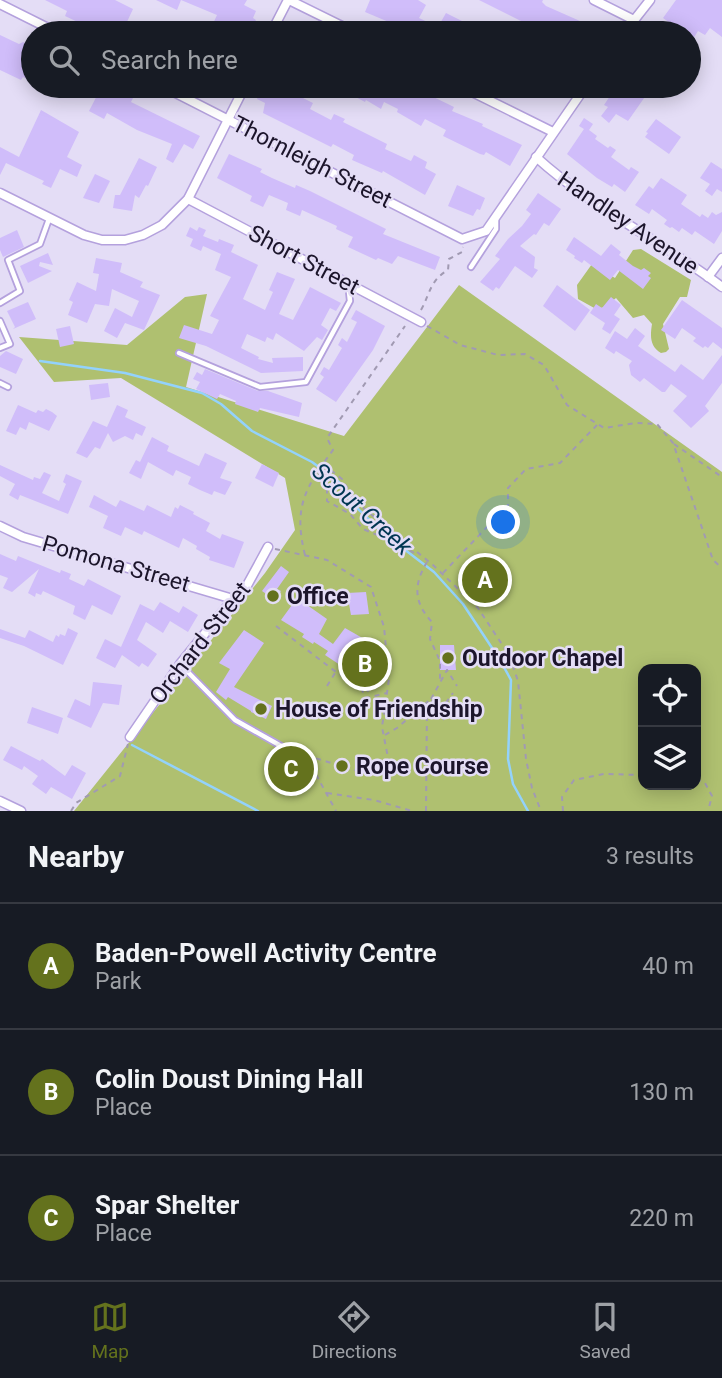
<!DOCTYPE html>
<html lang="en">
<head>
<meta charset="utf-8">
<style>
  :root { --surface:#171b24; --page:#20242c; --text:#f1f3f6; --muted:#9ea1a6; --line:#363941; --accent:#64721d }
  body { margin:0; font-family:Roboto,sans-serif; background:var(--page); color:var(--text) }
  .controls { position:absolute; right:21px; bottom:21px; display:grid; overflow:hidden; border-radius:14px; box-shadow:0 4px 18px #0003 }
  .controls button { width:63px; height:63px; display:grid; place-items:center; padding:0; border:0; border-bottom:2px solid var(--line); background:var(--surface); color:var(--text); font:35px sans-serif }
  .you { position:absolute; left:504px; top:523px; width:24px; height:24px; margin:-18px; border:5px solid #fff; border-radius:50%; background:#1a73e8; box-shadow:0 0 0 10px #1a73e833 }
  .badge { display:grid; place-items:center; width:46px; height:46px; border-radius:50%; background:var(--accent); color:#fff; font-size:23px; font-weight:700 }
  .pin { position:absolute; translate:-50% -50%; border:4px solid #fff; box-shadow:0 2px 7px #0006 }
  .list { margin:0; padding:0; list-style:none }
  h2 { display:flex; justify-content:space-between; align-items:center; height:91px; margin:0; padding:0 28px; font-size:30px }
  h2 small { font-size:23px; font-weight:400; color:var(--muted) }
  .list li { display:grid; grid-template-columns:46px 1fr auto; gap:21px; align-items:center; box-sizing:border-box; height:126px; padding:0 28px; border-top:2px solid var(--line) }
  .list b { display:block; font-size:26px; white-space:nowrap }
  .list p { margin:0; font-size:23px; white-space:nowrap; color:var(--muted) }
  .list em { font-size:23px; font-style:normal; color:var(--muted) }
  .icon { flex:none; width:38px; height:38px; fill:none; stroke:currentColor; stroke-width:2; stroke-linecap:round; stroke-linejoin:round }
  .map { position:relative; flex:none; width:722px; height:811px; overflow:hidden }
  .search { position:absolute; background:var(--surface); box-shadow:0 4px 18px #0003; left:21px; right:21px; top:21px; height:77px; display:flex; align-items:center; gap:18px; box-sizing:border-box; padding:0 24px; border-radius:38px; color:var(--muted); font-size:26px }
  .sheet { height:469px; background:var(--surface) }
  nav { display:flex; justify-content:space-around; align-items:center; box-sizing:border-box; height:98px; border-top:2px solid var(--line); background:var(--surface); font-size:19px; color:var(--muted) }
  nav a { display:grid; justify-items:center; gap:4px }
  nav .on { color:var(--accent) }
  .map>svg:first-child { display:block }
</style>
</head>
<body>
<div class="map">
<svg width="722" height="811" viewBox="0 0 722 811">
  <rect width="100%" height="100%" fill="#e4ddf6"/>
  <!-- green -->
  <g fill="#afc070" fill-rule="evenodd">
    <path d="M641 249 691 280 687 297H680L663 324 669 349 666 352 661 353C650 346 650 337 652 324L644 315 633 318 616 298 605 307 596 309 578 299 577 285 592 264 615 278 633 250Z"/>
    <path d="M459 285 722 472V811H74L265 573 295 530 285 478 121 378 54 382 19 337 127 345 185 297 207 294 186 387 344 436ZM643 669H696V785H643Z"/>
  </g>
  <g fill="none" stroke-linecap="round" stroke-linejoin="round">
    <!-- stream -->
    <g stroke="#93d2fc" stroke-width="2.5">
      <polyline points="40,361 125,373 202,393 221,404 252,431 312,462 339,482 354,505 383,533 434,572 463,604 500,660 511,680 508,759 513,784 528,811"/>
      <polyline points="132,745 258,811"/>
    </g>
  </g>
  <!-- building -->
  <g fill="#d0bdfa">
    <polygon points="45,0 115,0 133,9 126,24 143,33 101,33 65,16 67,11"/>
    <polygon points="156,0 247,0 244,5 256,11 253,18 256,20 249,33 223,33 211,28 217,15 181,0 177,10"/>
    <polygon points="370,0 418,0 426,5 419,18 438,27 446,13 476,28 473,33 423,33 405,24 403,28 365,12"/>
    <polygon points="479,0 543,0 542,2 546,6 580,21 599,33 526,33 517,29 521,21"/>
    <polygon points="676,0 722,0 722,37 710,28 705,35 698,31 693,39 689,33 684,33 663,18"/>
    <polygon points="0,35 19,44 23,42 33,47 33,82 23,77 21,80 0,70"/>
    <polygon points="102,86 133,98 131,102 200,136 193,149 184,144 173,163 166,159 172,144 137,130 107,113 104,119 89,111"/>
    <polygon points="263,86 276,86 290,93 293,86 302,88 299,96 313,103 310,109 331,120 334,114 345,119 343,122 387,144 385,149 411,161 414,155 427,162 425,168 436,174 425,195 383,171 382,173 352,160 354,155 333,144 331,147 263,113 265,103 257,99"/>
    <polygon points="334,86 411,86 454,107 452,111 483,124 482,126 522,145 510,166 486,152 484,155 480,154 443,136 446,130 425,119 421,126 397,112 398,109 384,102 381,109 366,100 365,102 348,93 347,95 337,92 339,88"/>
    <polygon points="621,86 642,86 649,91 628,121 616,114 609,123 601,116 608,107 604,105 614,90 616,92"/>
    <polygon points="41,110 79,132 67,157 82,165 77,177 60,169 51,188 42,184 44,181 6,163 0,175 0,147 19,157"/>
    <polygon points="584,118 593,124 589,130 597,136 595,139 608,148 610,146 616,150 611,157 629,170 631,167 639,172 625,192 614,184 612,187 597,178 567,154 584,129 579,126"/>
    <polygon points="656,119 681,137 669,154 645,137 648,133 646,132"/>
    <polygon points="229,154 262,169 260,172 272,178 295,188 296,185 310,191 386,229 383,234 440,257 435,270 398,256 392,264 378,258 376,260 348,247 353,237 336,229 337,226 302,210 300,216 286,210 288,203 269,195 263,207 250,201 252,196 217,178"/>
    <polygon points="139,158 157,167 148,186 146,185 139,198 135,195 132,211 113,208 115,195 120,195"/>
    <polygon points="711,162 722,169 722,192 717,189 712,196 705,191 710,184 700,178"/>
    <polygon points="95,174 110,181 99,203 83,198"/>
    <polygon points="661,178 687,195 681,204 700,217 702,214 708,218 712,212 716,215 722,212 722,231 714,244 695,231 692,235 682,228 679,232 672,227 670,228 664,224 667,220 652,209 649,214 635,205 649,186 653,189"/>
    <polygon points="457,185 485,198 480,210 477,209 473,216 448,206"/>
    <polygon points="538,193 561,209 549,226 544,223 536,235 534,234 520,246 535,257 534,268 538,270 532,278 515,266 499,289 496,287 493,291 480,282 500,259 495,256 508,239 522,226 531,214 526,210"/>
    <polygon points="190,227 197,231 199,227 206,230 203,236 218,242 219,239 234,245 231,252 258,265 243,299 265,310 273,292 269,290 277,272 295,279 279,314 293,320 310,287 341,303 336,311 330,308 321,325 328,330 322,340 317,337 304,351 276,333 273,340 267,337 265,342 247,334 241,348 259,357 258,359 273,363 272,358 303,357 303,371 261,373 206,346 179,338 184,325 212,334 219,320 210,316 231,277 215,270 221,254 203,246 201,251 190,246 193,239 186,236"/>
    <polygon points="17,230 24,247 3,257 0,250 0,238"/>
    <polygon points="574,237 601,256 611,244 621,252 619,255 633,266 641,270 644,268 651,273 648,276 651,278 643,289 618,270 610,280 584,260 582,263 574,258 575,256 566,250"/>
    <polygon points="48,253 53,265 40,262 39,266 52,271 28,283 20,266"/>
    <polygon points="96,258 122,263 120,272 143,282 140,287 160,295 144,330 125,323 117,338 104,331 115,308 132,317 139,301 112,289 109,306 95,304 87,323 68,315 73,302 69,300 77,282 96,291 99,274 93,273"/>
    <polygon points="557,285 590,310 575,331 543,306"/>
    <polygon points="611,297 621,305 614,315 620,319 610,334 602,329 605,323 590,313 596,304 602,308"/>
    <polygon points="682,300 722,328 722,349 713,342 708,348 705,346 703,348 693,341 696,338 682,328 675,339 661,330"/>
    <polygon points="28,302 36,319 13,329 15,327 7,311"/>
    <polygon points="356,310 385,326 373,350 336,402 316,389 324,377 320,374 324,367 329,370 342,348 338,345 342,338 347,342 357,322 351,319"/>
    <polygon points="70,326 74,344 60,347 56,329"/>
    <polygon points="635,328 645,336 638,346 675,372 681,364 703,380 722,355 722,383 705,406 709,411 691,428 673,411 687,396 671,384 665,392 662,392 644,378 640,382 631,375 629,365 632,361 616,351 614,354 605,348 615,331 627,339"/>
    <polygon points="6,351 23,359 16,374 0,367 0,356"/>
    <polygon points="205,369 258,391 268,391 302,403 299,417 260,408 258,412 235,404 236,401 220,394 217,399 196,389 200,382 193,379 197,372 202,375"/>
    <polygon points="108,383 110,397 91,400 89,385"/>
    <polygon points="18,405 36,413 38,410 43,412 46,409 52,412 57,416 49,431 29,422 26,430 20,427 16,435 6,431"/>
    <polygon points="117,405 128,410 125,417 146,427 142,436 136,433 133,440 125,436 113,442 108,433 100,449 95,447 87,458 76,453 93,421 107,427"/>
    <polygon points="152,437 169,446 167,451 199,466 205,453 227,463 220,478 232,482 225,495 214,491 212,495 200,490 188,484 191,477 176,470 173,476 148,462 141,479 129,473 136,460 140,462"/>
    <polygon points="262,464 279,473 273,487 255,478"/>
    <polygon points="0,465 33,480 34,477 40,479 44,472 51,475 42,493 59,501 66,484 63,482 66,474 82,481 68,514 20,495 18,500 9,495 15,484 0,476"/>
    <polygon points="94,495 116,507 120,500 144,511 147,505 171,517 175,507 178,509 180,505 194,512 193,514 210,523 206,531 220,539 222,534 244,542 234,568 209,560 210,557 196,549 197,546 183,538 179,548 144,531 142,535 125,527 121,536 103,528 108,516 89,507"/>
    <polygon points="0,554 16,561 18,556 60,573 61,570 71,574 69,579 84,586 88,579 121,596 112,615 92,605 85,620 73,614 75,606 43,591 41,595 36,593 35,597 28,593 39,569 12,592 3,588 8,578 0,575"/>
    <polygon points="281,566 289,572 277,589 281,591 275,600 262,591"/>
    <polygon points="366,592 369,614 351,615 347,593"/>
    <polygon points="297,598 327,619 319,634 333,644 345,628 366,640 363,645 383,659 367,683 325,655 328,651 314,642 313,644 302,637 304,634 281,620"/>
    <polygon points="160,602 179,613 183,606 198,615 188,632 170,621 163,633 146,622 137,640 157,654 148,667 142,663 139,667 122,655 115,668 96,658 105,639 121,647 140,604 154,611"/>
    <polygon points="68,628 78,633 63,665 24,646 0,638 0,629 25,638 29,630 53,642 56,635 59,637 60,634 65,636"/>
    <polygon points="244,630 264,643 234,687 272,706 266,719 251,712 251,711 228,697 226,700 216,692 230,669 219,663"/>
    <polygon points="440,645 454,645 456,670 440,670"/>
    <polygon points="93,682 122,685 119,705 103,703 91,728 67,717 75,699 90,706"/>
    <polygon points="32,707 63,718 58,734 27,723"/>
    <polygon points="11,746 40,761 42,759 65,776 72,765 86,773 72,799 51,787 46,794 32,784 38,776 24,766 22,770 3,760"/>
    <polygon points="283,760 303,766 301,778 279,772"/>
  </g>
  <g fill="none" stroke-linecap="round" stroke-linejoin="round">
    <defs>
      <g id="lane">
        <polyline points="471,267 496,229 496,220"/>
        <polyline points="0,303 20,291 8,260 40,244 49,219"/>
        <polyline points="0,321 10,344 0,348"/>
        <polyline points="179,353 260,387 306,382 350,301 348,283"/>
        <polyline points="0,383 8,387"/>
        <polyline points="180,664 235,720 290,751"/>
      </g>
      <g id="street">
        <polyline points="289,0 356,33"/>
        <polyline points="594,0 634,20"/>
        <polyline points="0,4 58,33"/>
        <polyline points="271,33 288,0"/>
        <polyline points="624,33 650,0"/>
        <polyline points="162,86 462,239 486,231 586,86"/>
        <polyline points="460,86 553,132"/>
        <path d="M536 157C592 208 662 241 722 287"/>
        <polyline points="0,193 84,235 102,240 125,240 143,235 162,225 188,199 245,86"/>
        <polyline points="188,199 421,322"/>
        <polyline points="708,277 722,258"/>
        <polyline points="0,526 23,537 233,599"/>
        <polyline points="130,737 180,664 233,599 244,591 268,547"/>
        <polyline points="0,801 21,811"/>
      </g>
    </defs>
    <!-- lane casing -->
    <use href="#lane" stroke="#b4a1dd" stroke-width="8"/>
    <!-- street casing -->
    <use href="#street" stroke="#b4a1dd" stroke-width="11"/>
    <!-- path -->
    <g stroke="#a19ab2" stroke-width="2" stroke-dasharray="5 5" stroke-linecap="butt">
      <path d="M421 310C430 294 430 280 448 270L449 259 462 252 463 247"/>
      <polyline points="427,326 460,345 498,355 525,354 544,365 567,405 604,428 636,423 657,424 673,443 713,560 722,568"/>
      <polyline points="674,444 722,477"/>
      <polyline points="323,464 342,479 356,502 433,565 478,608 509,655 518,681 526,759 532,788 541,811"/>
      <polyline points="318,473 327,480 327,501 350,514 363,529 396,543 416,554"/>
      <polyline points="275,549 327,560 371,587 384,627 389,679 382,727 390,768 355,770 298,753"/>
      <path d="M305 555C293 507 305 488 333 450L327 438 405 326"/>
      <path d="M427 562C413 585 414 603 432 622L430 639 440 661V682"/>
      <polyline points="443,573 508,505 508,488 526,469 560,463 597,425"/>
      <polyline points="276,626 336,672 368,691 380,675"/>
      <polyline points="327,686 335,673"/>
      <polyline points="361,688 366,698 387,693"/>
      <polyline points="431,699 447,670 457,686"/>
      <polyline points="440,711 453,693"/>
      <polyline points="385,735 397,728 431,699 444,720"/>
      <polyline points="309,756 313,769 336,811"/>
      <polyline points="696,779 705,783 712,796 708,811"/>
      <polyline points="327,793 374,800 412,811"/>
      <polyline points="71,811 76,803 120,776 128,744"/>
      <polyline points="426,811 427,703"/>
      <polyline points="563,811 562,797 574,780 604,774 643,775"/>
    </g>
    <!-- lane -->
    <use href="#lane" stroke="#fff" stroke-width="4.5"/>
    <!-- street -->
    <use href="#street" stroke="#fff" stroke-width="8"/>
  </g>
  <!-- markers -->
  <g fill="#64721d" stroke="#e4ddf6" stroke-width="2.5">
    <circle cx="273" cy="596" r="7"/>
    <circle cx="448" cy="658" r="7"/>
    <circle cx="261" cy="709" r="7"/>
    <circle cx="342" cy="766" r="7"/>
  </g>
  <g text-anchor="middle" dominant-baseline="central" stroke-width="5" stroke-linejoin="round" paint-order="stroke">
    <!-- street labels -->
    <g font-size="23" fill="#1c152b" stroke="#e4ddf6">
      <text transform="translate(312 162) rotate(27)">Thornleigh Street</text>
      <text transform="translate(628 223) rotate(34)">Handley Avenue</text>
      <text transform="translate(304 260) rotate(28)">Short Street</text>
      <text transform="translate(116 564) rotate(16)">Pomona Street</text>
      <text transform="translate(200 643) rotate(-52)">Orchard Street</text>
    </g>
    <!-- poi labels -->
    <g font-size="23" font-weight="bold" fill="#1c152b" stroke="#e4ddf6" text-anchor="start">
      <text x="287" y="596">Office</text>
      <text x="462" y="658">Outdoor Chapel</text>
      <text x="275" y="709">House of Friendship</text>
      <text x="356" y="766">Rope Course</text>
    </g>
    <!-- water labels -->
    <g font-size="24" font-style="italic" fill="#013652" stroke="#e4ddf6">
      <text transform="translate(362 509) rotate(42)">Scout Creek</text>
    </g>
  </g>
</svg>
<div class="controls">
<button><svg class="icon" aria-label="locate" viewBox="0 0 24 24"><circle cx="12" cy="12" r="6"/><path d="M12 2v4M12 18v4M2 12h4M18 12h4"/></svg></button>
<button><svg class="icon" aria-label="layers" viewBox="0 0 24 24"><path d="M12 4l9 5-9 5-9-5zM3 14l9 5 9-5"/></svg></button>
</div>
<div class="you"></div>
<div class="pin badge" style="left:485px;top:580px">A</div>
<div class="pin badge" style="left:365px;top:664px">B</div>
<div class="pin badge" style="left:291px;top:769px">C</div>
<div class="search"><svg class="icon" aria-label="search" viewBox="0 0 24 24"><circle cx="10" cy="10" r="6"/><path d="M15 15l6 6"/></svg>Search here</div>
</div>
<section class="sheet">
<h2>Nearby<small>3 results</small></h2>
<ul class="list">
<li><span class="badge">A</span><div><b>Baden-Powell Activity Centre</b><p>Park</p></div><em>40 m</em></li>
<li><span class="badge">B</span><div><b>Colin Doust Dining Hall</b><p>Place</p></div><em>130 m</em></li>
<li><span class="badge">C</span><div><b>Spar Shelter</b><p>Place</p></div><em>220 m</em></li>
</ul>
</section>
<nav>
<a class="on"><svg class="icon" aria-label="map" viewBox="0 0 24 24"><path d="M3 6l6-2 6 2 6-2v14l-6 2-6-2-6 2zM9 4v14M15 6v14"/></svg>Map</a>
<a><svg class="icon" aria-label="directions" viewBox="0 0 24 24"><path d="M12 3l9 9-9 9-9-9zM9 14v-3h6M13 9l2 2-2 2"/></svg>Directions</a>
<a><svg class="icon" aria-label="saved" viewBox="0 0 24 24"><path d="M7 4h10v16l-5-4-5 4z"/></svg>Saved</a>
</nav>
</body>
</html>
